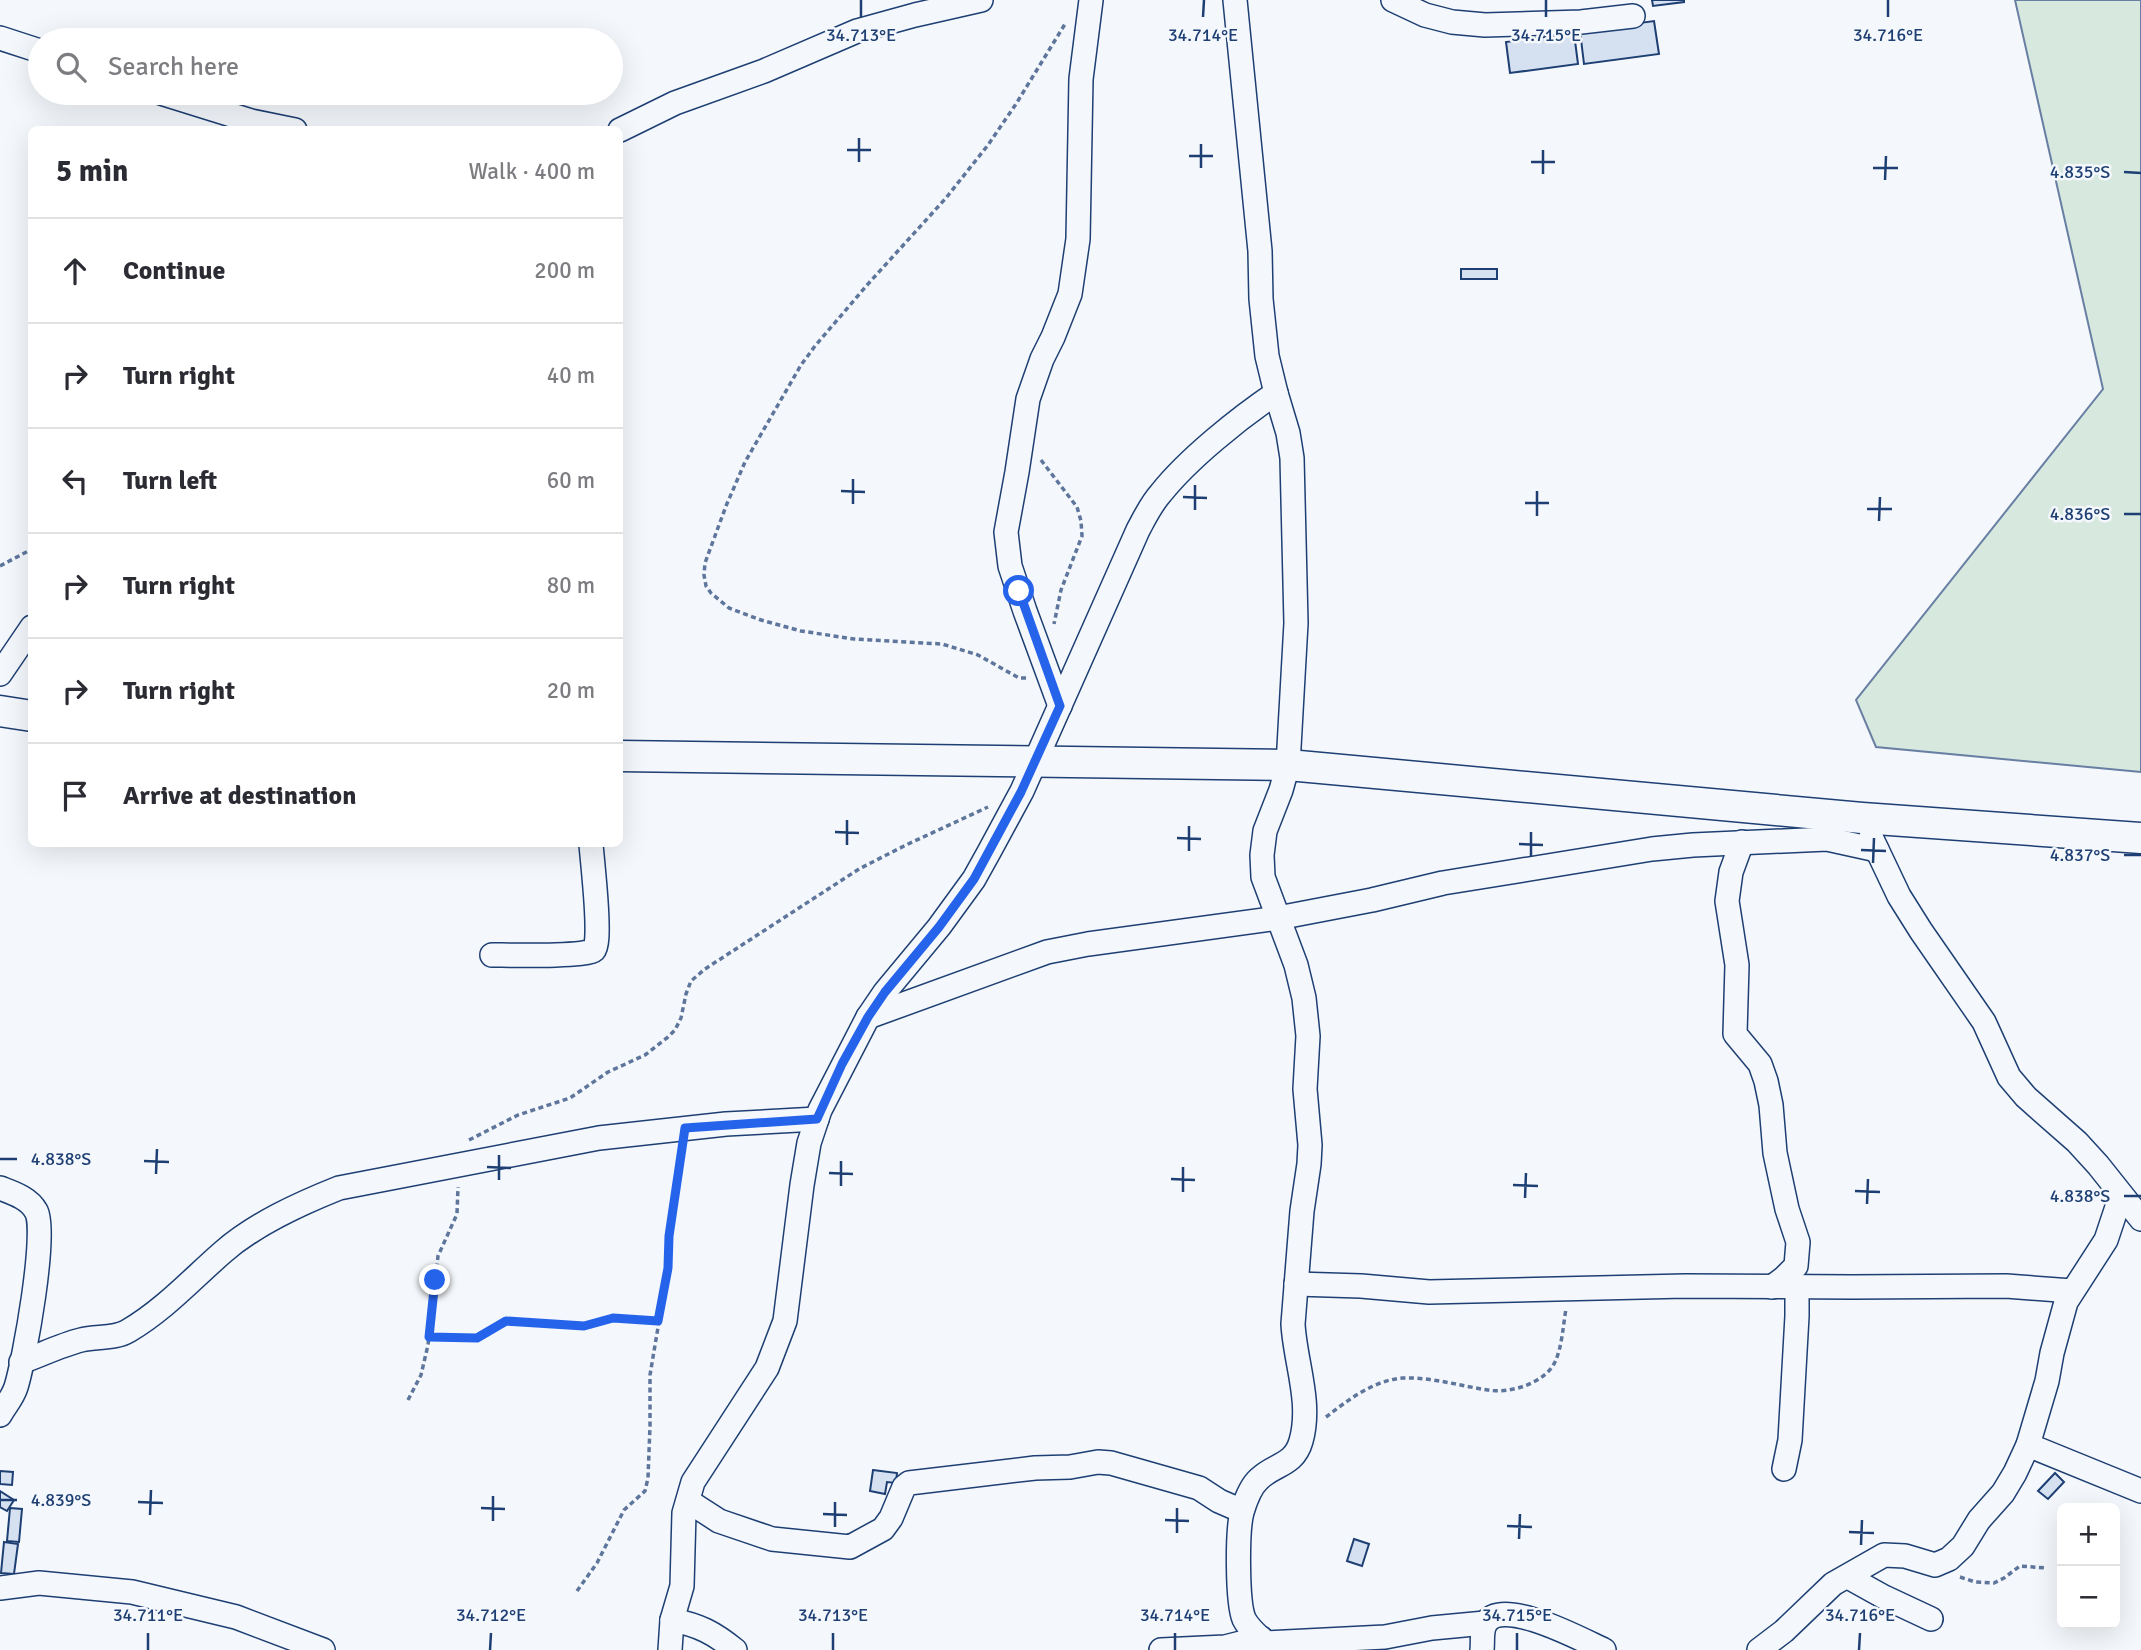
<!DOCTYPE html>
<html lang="en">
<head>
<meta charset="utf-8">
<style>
  :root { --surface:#fff; --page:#f2f2f3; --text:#2b2b33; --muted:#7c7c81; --line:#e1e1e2 }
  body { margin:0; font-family:Signika,sans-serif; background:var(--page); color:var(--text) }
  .controls { position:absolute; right:21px; bottom:21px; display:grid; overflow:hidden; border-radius:10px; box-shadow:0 7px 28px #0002 }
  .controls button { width:63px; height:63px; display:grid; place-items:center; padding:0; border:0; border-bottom:2px solid var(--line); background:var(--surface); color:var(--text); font:35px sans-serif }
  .stop { position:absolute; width:21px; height:21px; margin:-16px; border:5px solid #2563eb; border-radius:50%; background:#fff }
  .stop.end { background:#2563eb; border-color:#fff; box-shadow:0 2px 7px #0008 }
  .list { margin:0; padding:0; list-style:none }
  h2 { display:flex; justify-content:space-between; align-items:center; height:91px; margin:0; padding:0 28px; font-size:30px }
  h2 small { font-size:23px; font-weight:400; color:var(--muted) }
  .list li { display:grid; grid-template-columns:46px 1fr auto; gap:21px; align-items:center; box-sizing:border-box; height:105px; padding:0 28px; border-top:2px solid var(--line) }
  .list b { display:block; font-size:26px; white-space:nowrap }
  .list em { font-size:23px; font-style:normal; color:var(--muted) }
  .icon { flex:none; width:38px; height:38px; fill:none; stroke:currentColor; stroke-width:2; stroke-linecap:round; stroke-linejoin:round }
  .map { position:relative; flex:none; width:2141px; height:1650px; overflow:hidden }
  .search { position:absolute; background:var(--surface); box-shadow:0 7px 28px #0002; left:28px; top:28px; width:595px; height:77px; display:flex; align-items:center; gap:18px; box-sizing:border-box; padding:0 24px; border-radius:38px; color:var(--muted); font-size:26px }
  .panel { position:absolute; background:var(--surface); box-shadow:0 7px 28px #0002; left:28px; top:126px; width:595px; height:721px; border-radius:10px }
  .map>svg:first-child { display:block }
</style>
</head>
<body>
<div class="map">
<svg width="2141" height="1650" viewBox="0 0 2141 1650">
  <rect width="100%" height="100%" fill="#f4f7fb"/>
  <!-- green -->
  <polygon fill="#d7e8df" stroke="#687fa3" stroke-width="2" points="2015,0 2141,0 2141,772 1876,747 1856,700 2103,389"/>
  <!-- building -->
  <g fill="#d5e0f0" stroke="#1d3f73" stroke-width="2">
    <polygon points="1652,0 1684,0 1684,2 1653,6"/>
    <polygon points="1654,21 1659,54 1584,64 1580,31"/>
    <polygon points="1574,33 1578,64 1510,73 1506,42"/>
    <rect x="1461" y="269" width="36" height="10"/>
    <polygon points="873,1470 897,1473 896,1483 887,1482 885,1494 870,1491"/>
    <polygon points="0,1471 13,1472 12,1485 0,1484"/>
    <polygon points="2055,1473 2064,1482 2048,1499 2038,1491"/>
    <polygon points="0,1491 14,1500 7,1511 0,1507"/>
    <polygon points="10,1508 22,1509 19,1542 7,1541"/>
    <polygon points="1354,1539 1369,1544 1362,1566 1347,1561"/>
    <polygon points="4,1542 18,1544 14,1574 1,1573"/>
  </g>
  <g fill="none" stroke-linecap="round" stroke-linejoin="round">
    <defs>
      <g id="minor">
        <polyline points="1393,0 1425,15 1452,22 1485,25 1581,22 1633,16"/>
        <polyline points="0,38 40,51"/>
        <polyline points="161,93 251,121 295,130"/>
        <polyline points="620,130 675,103 764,71 857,31 915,15 981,0"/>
        <polyline points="0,674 32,627"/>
        <polyline points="1060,706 1025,611 1010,566 1006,532 1017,472 1028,399 1042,359 1053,337 1070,294 1078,239 1081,79 1091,0"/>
        <polyline points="1871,837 1899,896 1921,931 1984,1022 2009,1077 2026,1097 2077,1142 2098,1165 2141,1219"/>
        <polyline points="1742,842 1731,872 1727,901 1737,965 1735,1034 1760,1064 1766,1081 1771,1105 1775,1153 1787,1209 1798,1242 1796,1266 1784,1278 1772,1287"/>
        <path d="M492 955C508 955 587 957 594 950 602 942 592 859 591 844"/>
        <polyline points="868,1017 1047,952 1088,944 1278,918 1372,900 1443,883 1652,849 1693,845 1827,839 1877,850"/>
        <path d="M0 1188C13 1193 29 1198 36 1211 48 1230 24 1362 16 1387 13 1397 5 1406 0 1415"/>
        <polyline points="1296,1284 1361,1286 1429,1292 1685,1286 1852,1287 2006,1286 2072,1291"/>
        <path d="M21 1362C41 1355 61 1345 81 1340 96 1336 115 1339 128 1331 164 1310 192 1279 223 1252 255 1224 299 1204 339 1188L599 1138 726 1124 817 1119"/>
        <polyline points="2028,1445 2141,1491"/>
        <polyline points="1784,1469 1790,1440 1797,1316 1797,1287"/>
        <polyline points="688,1501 719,1521 772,1539 850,1547 883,1529 891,1518 904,1487 909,1483 1035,1468 1070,1467 1098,1462 1111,1463 1199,1488 1219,1501 1242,1511"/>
        <polyline points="1848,1577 1884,1597 1931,1619"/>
        <polyline points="0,1588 39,1583 132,1592 236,1617 323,1650"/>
        <path d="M672 1620C699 1625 714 1633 735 1650"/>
        <polyline points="1266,1643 1385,1637 1432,1628 1485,1623"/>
        <path d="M670 1650 672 1620 682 1586 684 1513 693 1482 767 1368 785 1321 802 1185 809 1143 820 1110 868 1017 885 992 939 927 974 879 989 852 1022 791 1138 530C1145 517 1151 504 1161 493 1188 459 1239 418 1276 393L1267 356 1261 299 1260 251 1235 0"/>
        <polyline points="1161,1650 1225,1647 1261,1638"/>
        <path d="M1274 1650C1264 1641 1250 1631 1244 1619 1237 1602 1237 1531 1242 1512 1245 1502 1251 1486 1259 1479 1274 1464 1294 1466 1301 1441 1312 1402 1295 1362 1293 1324L1302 1211 1309 1164 1310 1145 1305 1089 1308 1036 1304 998 1296 965 1263 877 1262 855 1265 831 1281 790 1288 765 1296 623 1292 458 1288 433 1276 393"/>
        <path d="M1482 1650C1483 1642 1481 1630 1486 1623 1502 1596 1584 1641 1604 1650"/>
        <polyline points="1759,1650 1784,1631 1833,1584 1884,1555 1905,1556 1935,1565 1949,1559 1963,1546 1979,1520 2003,1493 2015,1473 2028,1445 2047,1381 2052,1353 2066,1302 2106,1240 2121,1195"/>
      </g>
      <g id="major">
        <polyline points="0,711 32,716"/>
        <polyline points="620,756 1288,765 1862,818 2141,838"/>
      </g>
    </defs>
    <!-- minor casing -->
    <use href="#minor" stroke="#1d3f73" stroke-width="26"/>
    <!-- major casing -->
    <use href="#major" stroke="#1d3f73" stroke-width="33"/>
    <!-- path -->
    <g stroke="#5e769c" stroke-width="3.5" stroke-dasharray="5 3.5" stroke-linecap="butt">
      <polyline points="1041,460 1077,507 1081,521 1082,536 1061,590 1054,624"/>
      <polyline points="0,566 32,549"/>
      <polyline points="1026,678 1019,678 978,655 942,644 854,639 801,631 761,620 729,608 711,593 706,586 704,575 705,563 726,506 745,462 801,365 815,346 868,284 946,198 988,145 1016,104 1065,24"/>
      <polyline points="469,1140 518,1115 570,1098 608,1072 645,1055 668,1037 675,1030 681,1018 686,994 691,981 705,969 859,869 906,845 988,807"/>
      <polyline points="429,1337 477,1338 506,1321 584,1326 613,1318 658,1321"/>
      <polyline points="408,1400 421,1375 428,1345 438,1256 457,1214 458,1187"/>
      <path d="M1326 1417C1348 1400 1374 1380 1403 1378 1432 1377 1460 1386 1488 1390 1510 1394 1545 1383 1555 1362 1562 1347 1563 1326 1566 1309"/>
      <polyline points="1960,1577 1975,1582 1994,1583 2004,1578 2020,1566 2046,1568"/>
      <polyline points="577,1591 597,1563 624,1510 645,1491 648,1478 650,1426 650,1375 668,1268 669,1236 682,1150"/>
    </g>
    <!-- minor -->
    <use href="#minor" stroke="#f4f7fb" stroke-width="23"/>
    <!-- major -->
    <use href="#major" stroke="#f4f7fb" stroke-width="30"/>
  </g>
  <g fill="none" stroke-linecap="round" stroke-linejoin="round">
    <!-- route -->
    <polyline stroke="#2563eb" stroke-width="9" points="435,1280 429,1337 477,1338 506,1321 584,1326 613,1318 658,1321 668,1268 669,1236 685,1128 817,1119 842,1064 868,1017 885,992 939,927 974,879 1021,792 1060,706 1019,591"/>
  </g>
  <!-- ticks -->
  <path fill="none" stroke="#1d3f73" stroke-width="2.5" d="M861 17V0M1203 17 1204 0M1546 17V0M1888 17V0M847 150H871M1189 156H1213M859 162V138M1531 162H1555M1201 168V144M1873 168H1898M2124 172 2141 173M1543 174V150M1885 180 1886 156M841 491 865 492M1183 497 1207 498M1525 503H1549M853 504V479M1867 509H1892M1195 510V485M2124 514H2141M1537 516V491M1879 521 1880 497M835 832 859 833M1177 838 1201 839M1519 844 1543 845M847 845V820M1861 850 1886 851M1189 851V826M2124 855H2141M1531 857V832M1873 863 1874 838M0 1159H17M144 1161 169 1162M487 1167 511 1168M829 1173 853 1174M156 1174 157 1149M1171 1179 1195 1180M499 1180V1155M1513 1185 1538 1186M841 1186V1161M1855 1191 1880 1192M1183 1192V1167M2124 1196H2141M1525 1198 1526 1173M1867 1204 1868 1179M0 1500H17M138 1502 163 1503M481 1508 505 1509M823 1514 847 1515M150 1515 151 1490M1165 1520 1189 1521M493 1521V1496M1507 1526 1532 1527M835 1527V1502M1849 1532 1874 1533M1177 1533V1508M1519 1539 1520 1514M1861 1545 1862 1520M148 1650V1633M490 1650 491 1633M833 1650V1633M1175 1650V1633M1517 1650V1633M1859 1650 1860 1633"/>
  <g font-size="18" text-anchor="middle" fill="#1d3f73" stroke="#f4f7fb" stroke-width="5" stroke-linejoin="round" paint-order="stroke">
    <text x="861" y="41">34.713°E</text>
    <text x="1203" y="41">34.714°E</text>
    <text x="1546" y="41">34.715°E</text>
    <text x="1888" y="41">34.716°E</text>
    <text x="2080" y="178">4.835°S</text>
    <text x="2080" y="520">4.836°S</text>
    <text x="2080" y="861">4.837°S</text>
    <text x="61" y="1165">4.838°S</text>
    <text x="2080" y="1202">4.838°S</text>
    <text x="61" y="1506">4.839°S</text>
    <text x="148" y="1621">34.711°E</text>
    <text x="491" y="1621">34.712°E</text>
    <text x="833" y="1621">34.713°E</text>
    <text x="1175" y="1621">34.714°E</text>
    <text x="1517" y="1621">34.715°E</text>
    <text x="1860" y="1621">34.716°E</text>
  </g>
</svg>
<div class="controls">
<button>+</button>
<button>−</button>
</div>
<div class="stop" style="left:1019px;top:591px"></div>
<div class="stop end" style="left:435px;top:1280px"></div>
<div class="search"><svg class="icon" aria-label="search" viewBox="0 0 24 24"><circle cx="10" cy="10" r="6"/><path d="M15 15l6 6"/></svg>Search here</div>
<section class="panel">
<h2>5 min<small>Walk · 400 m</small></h2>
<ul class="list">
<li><svg class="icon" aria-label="ahead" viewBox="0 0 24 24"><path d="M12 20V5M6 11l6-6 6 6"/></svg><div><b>Continue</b></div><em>200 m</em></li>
<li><svg class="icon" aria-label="right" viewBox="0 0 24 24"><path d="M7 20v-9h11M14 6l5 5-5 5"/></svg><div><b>Turn right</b></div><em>40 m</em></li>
<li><svg class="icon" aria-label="left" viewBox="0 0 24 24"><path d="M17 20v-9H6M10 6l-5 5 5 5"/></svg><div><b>Turn left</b></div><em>60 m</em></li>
<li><svg class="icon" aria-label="right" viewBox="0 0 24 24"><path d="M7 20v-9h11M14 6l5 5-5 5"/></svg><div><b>Turn right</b></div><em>80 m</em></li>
<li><svg class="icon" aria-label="right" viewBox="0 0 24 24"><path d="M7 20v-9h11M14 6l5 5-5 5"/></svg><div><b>Turn right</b></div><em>20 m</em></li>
<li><svg class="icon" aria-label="arrive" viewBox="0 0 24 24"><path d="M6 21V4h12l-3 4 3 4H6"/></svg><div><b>Arrive at destination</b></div></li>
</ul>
</section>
</div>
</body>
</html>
